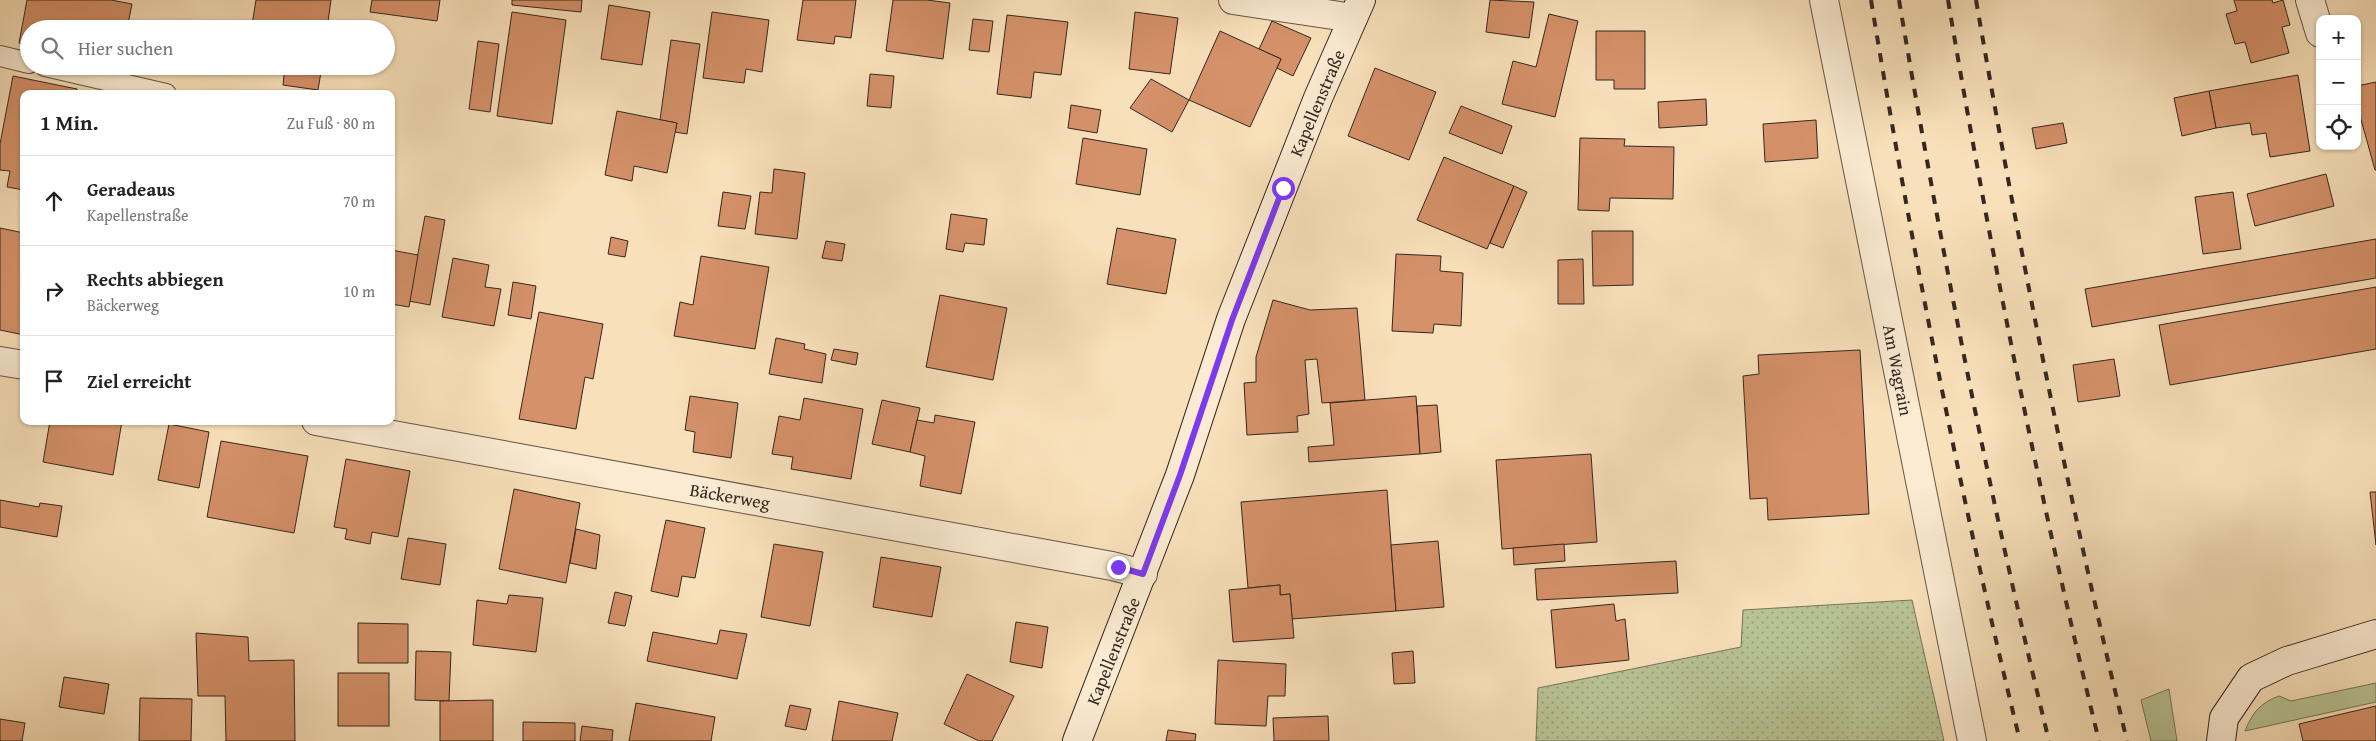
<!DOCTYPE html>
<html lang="de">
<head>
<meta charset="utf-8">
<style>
  :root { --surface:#fff; --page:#f2f2f2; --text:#222; --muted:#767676; --line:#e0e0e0 }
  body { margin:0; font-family:"Gentium Book Plus",serif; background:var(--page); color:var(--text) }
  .controls { position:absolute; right:15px; top:15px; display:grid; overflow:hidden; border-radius:10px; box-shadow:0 1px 4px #0004 }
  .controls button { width:45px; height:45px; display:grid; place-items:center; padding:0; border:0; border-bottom:1px solid var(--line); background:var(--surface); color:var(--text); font:25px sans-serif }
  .stop { position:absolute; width:15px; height:15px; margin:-11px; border:4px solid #7c3aed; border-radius:50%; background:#fff }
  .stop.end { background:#7c3aed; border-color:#fff; box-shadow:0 1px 5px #0008 }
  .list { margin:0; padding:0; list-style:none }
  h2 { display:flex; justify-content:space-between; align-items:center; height:65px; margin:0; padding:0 20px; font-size:21px }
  h2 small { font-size:16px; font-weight:400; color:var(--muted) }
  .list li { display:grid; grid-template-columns:32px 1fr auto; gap:15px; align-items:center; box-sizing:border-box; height:90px; padding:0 20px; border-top:1px solid var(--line) }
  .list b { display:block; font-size:19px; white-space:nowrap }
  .list p { margin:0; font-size:16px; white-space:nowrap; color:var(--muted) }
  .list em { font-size:16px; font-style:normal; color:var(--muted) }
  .icon { flex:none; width:28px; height:28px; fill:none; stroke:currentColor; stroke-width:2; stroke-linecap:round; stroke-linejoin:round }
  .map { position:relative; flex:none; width:2376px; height:741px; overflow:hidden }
  .search { position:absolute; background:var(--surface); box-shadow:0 1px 4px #0004; left:20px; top:20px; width:375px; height:55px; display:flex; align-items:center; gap:12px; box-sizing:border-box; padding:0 18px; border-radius:28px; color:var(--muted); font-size:19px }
  .panel { position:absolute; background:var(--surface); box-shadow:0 1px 4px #0004; left:20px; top:90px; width:375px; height:335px; border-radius:10px }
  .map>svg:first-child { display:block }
</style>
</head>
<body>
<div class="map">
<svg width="2376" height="741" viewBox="0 0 2376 741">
  <defs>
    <pattern id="garden-dots" width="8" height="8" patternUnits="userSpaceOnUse" patternTransform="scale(1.25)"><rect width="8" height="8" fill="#b8c394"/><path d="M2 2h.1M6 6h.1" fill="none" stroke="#969e78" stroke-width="1.8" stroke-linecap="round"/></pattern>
  </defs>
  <rect width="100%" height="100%" fill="#f8e0ba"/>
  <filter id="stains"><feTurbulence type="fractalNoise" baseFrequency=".004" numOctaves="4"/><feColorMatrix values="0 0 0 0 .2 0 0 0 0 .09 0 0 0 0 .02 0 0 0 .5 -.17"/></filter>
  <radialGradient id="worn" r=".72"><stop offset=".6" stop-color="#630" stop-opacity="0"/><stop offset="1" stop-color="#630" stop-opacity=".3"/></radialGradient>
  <!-- green -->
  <g fill="#b8c394" stroke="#76755a">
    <path d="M2376 683V702L2245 731C2252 713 2260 703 2279 696L2291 701Z"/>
    <polygon points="2169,689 2177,741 2151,741 2141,700"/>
  </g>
  <!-- garden -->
  <polygon fill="url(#garden-dots)" stroke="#76755a" points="1912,600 1944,741 1536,741 1538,688 1741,647 1743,610"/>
  <!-- building -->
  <g fill="#d59169" stroke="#352721">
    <polygon points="27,0 111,0 132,4 127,29 29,29 29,45 19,43"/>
    <polygon points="256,0 331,0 327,29 276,29 252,25"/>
    <polygon points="372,0 440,0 437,21 370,12"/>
    <polygon points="512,0 582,0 581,12 512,5"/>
    <polygon points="803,0 856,0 851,38 835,36 834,44 797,40"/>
    <polygon points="893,0 927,0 950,3 943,59 886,51"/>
    <polygon points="1490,0 1534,2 1529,38 1486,32"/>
    <polygon points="2234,0 2272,0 2273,3 2283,0 2290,25 2282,27 2289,53 2251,63 2245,42 2235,44 2226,14 2237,11"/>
    <polygon points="609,5 650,12 642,65 601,59"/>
    <polygon points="512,12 566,20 552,124 497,116"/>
    <polygon points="712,12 769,20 762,72 746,69 744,83 703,78"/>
    <polygon points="1135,12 1178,18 1170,74 1129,69"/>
    <polygon points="1549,14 1578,21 1555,117 1502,104 1513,61 1536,67"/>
    <polygon points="1007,15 1068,22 1061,75 1034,72 1031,98 997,94"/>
    <polygon points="973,19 993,21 989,52 969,50"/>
    <polygon points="1272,21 1311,38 1293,76 1277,68 1281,59 1259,49"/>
    <polygon points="1220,31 1281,59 1250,127 1189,100"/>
    <polygon points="1596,31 1645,31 1645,89 1614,89 1614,80 1596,80"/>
    <polygon points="671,40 700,44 687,134 675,132 677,123 660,120"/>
    <polygon points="478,41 499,44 490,112 469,109"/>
    <polygon points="285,66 322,66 318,90 283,85"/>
    <polygon points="1375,68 1436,92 1409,160 1348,136"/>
    <polygon points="870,74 894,76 891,108 867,106"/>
    <polygon points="2298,75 2310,151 2270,157 2266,133 2252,135 2250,123 2216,128 2209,91"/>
    <polygon points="13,76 77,89 76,94 24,94 24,190 7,187 10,171 0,170 0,144"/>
    <polygon points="1151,79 1189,100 1172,132 1130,108"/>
    <polygon points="2376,82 2376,170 2375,170 2357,105 2357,86"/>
    <polygon points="2209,91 2216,128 2182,136 2174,98"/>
    <polygon points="1706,99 1707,125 1659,128 1658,102"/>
    <polygon points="1071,105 1101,110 1097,133 1068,128"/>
    <polygon points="1461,106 1512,126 1502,154 1449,133"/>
    <polygon points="617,111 677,123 667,173 634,166 632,181 605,175"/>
    <polygon points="1816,120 1818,158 1765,162 1763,124"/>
    <polygon points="2063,123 2067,143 2036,149 2032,128"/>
    <polygon points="1083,138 1147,149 1140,195 1076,184"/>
    <polygon points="1580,138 1625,139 1624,146 1674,147 1673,199 1610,198 1609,211 1578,210"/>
    <polygon points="1444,157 1514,186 1487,249 1417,220"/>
    <polygon points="774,169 805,173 797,239 755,234 760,192 772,193"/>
    <polygon points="2326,174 2334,206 2255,226 2247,194"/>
    <polygon points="1514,186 1527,192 1503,248 1490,243"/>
    <polygon points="723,192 751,196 745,229 718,226"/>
    <polygon points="2233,192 2241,249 2203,254 2195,197"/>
    <polygon points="951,214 987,219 984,245 965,243 963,252 946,249"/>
    <polygon points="425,216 445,220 430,305 409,301"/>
    <polygon points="0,228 24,233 24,335 0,330"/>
    <polygon points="1117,228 1176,239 1166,294 1107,284"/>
    <polygon points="1592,231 1633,231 1633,285 1593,286"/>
    <polygon points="611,237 628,241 625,257 608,254"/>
    <polygon points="2376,239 2376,278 2092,327 2085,289"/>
    <polygon points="826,241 845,244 842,261 822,258"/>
    <polygon points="391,250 418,255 409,307 391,304"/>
    <polygon points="1396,254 1441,256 1440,271 1463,273 1461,326 1434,324 1433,333 1392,331"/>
    <polygon points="701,256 769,267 755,349 674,336 680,302 693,305"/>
    <polygon points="453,258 489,265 485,287 501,289 494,326 442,317"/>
    <polygon points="1583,259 1584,304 1558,304 1558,260"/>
    <polygon points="513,282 536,286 531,319 508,315"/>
    <polygon points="2376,287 2376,349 2170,385 2159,325"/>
    <polygon points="940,295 1007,308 993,380 926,367"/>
    <polygon points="1273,300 1310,310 1357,308 1365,400 1322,403 1317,359 1305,360 1309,414 1297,416 1298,432 1247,435 1244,383 1256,382 1256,357"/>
    <polygon points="539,312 603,324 593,379 585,377 576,429 519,419"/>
    <polygon points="776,338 805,344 804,349 826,354 822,383 769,374"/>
    <polygon points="834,349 858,353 856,365 831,360"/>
    <polygon points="1860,350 1869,514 1768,520 1767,498 1750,499 1743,376 1759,374 1758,355"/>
    <polygon points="2114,359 2120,396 2078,402 2073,365"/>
    <polygon points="690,396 738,403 731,458 693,452 695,432 685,430"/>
    <polygon points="1416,396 1420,454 1309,462 1308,447 1334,445 1330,403"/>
    <polygon points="804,398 863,409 851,479 791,469 793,457 772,454 779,416 800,420"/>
    <polygon points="882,400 920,408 910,452 872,444"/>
    <polygon points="1437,405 1441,452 1420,454 1417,406"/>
    <polygon points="935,415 975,422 961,494 920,486 925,456 910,452 917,420 934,423"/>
    <polygon points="50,421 122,421 113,475 43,462"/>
    <polygon points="169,424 209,432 199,488 158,480"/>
    <polygon points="221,441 308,456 294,533 207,517"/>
    <polygon points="1591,454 1597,542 1502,549 1496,460"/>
    <polygon points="346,459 410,471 398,537 372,532 370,544 345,539 347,529 334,527"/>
    <polygon points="514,489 580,503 566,583 499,569"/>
    <polygon points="1387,490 1396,611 1292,619 1290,594 1280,595 1280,585 1248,588 1241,502"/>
    <polygon points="2370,492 2376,492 2376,545"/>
    <polygon points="0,500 39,507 40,503 62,506 57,537 0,527"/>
    <polygon points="666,520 705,528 695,578 682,576 678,597 651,591"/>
    <polygon points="576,529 600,535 596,569 570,563"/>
    <polygon points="408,538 446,544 440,585 401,579"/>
    <polygon points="1438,541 1444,607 1396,611 1391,545"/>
    <polygon points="774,544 823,552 810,626 761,617"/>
    <polygon points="1564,544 1565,561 1514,565 1513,548"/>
    <polygon points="881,557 941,567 932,617 873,607"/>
    <polygon points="1676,561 1678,593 1537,600 1535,569"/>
    <polygon points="1280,585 1280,595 1290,594 1294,638 1233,642 1229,590"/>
    <polygon points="615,592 632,596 625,626 608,623"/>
    <polygon points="509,595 543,598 536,652 473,645 477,600 507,604"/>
    <polygon points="1614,604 1616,621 1625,619 1629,660 1556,668 1551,610"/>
    <polygon points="1016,622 1048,627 1042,668 1010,662"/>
    <polygon points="358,623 408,624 408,663 358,663"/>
    <polygon points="720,630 747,634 737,679 647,661 653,632 717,644"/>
    <polygon points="196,633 248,637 249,661 294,660 295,741 226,741 225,696 198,696"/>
    <polygon points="416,651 451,652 449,701 415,700"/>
    <polygon points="1413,651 1415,683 1394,684 1392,653"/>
    <polygon points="1218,660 1286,664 1285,696 1268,696 1266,726 1215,724"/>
    <rect x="338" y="673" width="51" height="53"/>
    <polygon points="967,674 1014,696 992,741 979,741 944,724"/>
    <polygon points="64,677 109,684 104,714 59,707"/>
    <polygon points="140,698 192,699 191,741 139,741"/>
    <polygon points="493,700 493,741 440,741 440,701"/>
    <polygon points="839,701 898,713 892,741 832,741"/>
    <polygon points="636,703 715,717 711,741 629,741"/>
    <polygon points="790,705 811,709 806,730 785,726"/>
    <polygon points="2376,706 2376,741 2303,741 2299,724"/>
    <polygon points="1328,716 1329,741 1274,741 1273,718"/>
    <polygon points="0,719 25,723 22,741 0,741"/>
    <polygon points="523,722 575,723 575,741 523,741"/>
    <polygon points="582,726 613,730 612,741 580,741"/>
    <polygon points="1168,730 1196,734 1195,741 1166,741"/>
  </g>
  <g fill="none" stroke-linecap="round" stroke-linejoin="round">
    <defs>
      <g id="lane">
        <polyline points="0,56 29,63"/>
        <polyline points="45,66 166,94"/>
      </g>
      <g id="street">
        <polyline points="1233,0 1353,18"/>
        <polyline points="1824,0 1972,741"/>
        <polyline points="2310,0 2320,33"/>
        <polyline points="0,361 24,365"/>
        <polyline points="316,421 1112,566 1143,574"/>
      </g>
      <g id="secondary">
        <polyline points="1077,741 1180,475 1231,319 1318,98 1361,0"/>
        <polyline points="2221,741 2224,718 2251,678 2287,661 2376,634"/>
      </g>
    </defs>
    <!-- lane casing -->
    <use href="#lane" stroke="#665547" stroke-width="22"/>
    <!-- street casing -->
    <use href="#street" stroke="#665547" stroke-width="30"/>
    <!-- secondary casing -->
    <use href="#secondary" stroke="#352721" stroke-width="30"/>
    <!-- lane -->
    <use href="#lane" stroke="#faebd2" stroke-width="20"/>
    <!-- street -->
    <use href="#street" stroke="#faebd2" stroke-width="28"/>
    <!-- secondary -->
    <use href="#secondary" stroke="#faebd2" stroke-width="28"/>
    <!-- rail -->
    <g stroke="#352721" stroke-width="4" stroke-dasharray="9 9" stroke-linecap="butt">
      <path d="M1871 0C1912 249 1960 496 2020 741"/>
      <path d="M1899 0C1941 249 1989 496 2049 741"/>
      <path d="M1948 0C1990 249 2039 496 2099 741"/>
      <path d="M1976 0C2019 249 2068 496 2127 741"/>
    </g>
  </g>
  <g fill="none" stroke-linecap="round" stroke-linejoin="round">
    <!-- route -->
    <polyline stroke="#7c3aed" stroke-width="6" points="1118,567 1143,574 1180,475 1232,320 1283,188"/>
  </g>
  <g text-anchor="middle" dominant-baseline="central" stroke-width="4" stroke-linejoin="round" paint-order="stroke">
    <!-- street labels -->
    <g font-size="18" fill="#352721" stroke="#faebd2">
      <text transform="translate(1317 103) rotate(-67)">Kapellenstraße</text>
      <text transform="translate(1898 370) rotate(79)">Am Wagrain</text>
      <text transform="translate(730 496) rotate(10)">Bäckerweg</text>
      <text transform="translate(1113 651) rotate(-68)">Kapellenstraße</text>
    </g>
  </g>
  <rect width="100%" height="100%" filter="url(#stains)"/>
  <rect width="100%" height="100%" fill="url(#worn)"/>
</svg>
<div class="controls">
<button>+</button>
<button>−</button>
<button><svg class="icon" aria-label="locate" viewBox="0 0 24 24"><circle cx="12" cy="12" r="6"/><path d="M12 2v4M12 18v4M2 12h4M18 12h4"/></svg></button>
</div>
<div class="stop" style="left:1283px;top:188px"></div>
<div class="stop end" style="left:1118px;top:567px"></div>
<div class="search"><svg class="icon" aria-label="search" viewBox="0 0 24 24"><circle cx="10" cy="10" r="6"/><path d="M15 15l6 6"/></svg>Hier suchen</div>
<section class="panel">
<h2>1 Min.<small>Zu Fuß · 80 m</small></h2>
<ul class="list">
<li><svg class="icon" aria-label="ahead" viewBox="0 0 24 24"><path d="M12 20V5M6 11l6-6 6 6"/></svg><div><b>Geradeaus</b><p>Kapellenstraße</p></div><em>70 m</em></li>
<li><svg class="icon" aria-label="right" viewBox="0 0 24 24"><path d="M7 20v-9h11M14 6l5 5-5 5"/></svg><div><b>Rechts abbiegen</b><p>Bäckerweg</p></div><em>10 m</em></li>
<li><svg class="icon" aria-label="arrive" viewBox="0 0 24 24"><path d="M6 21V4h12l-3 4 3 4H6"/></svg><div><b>Ziel erreicht</b></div></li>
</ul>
</section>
</div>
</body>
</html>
